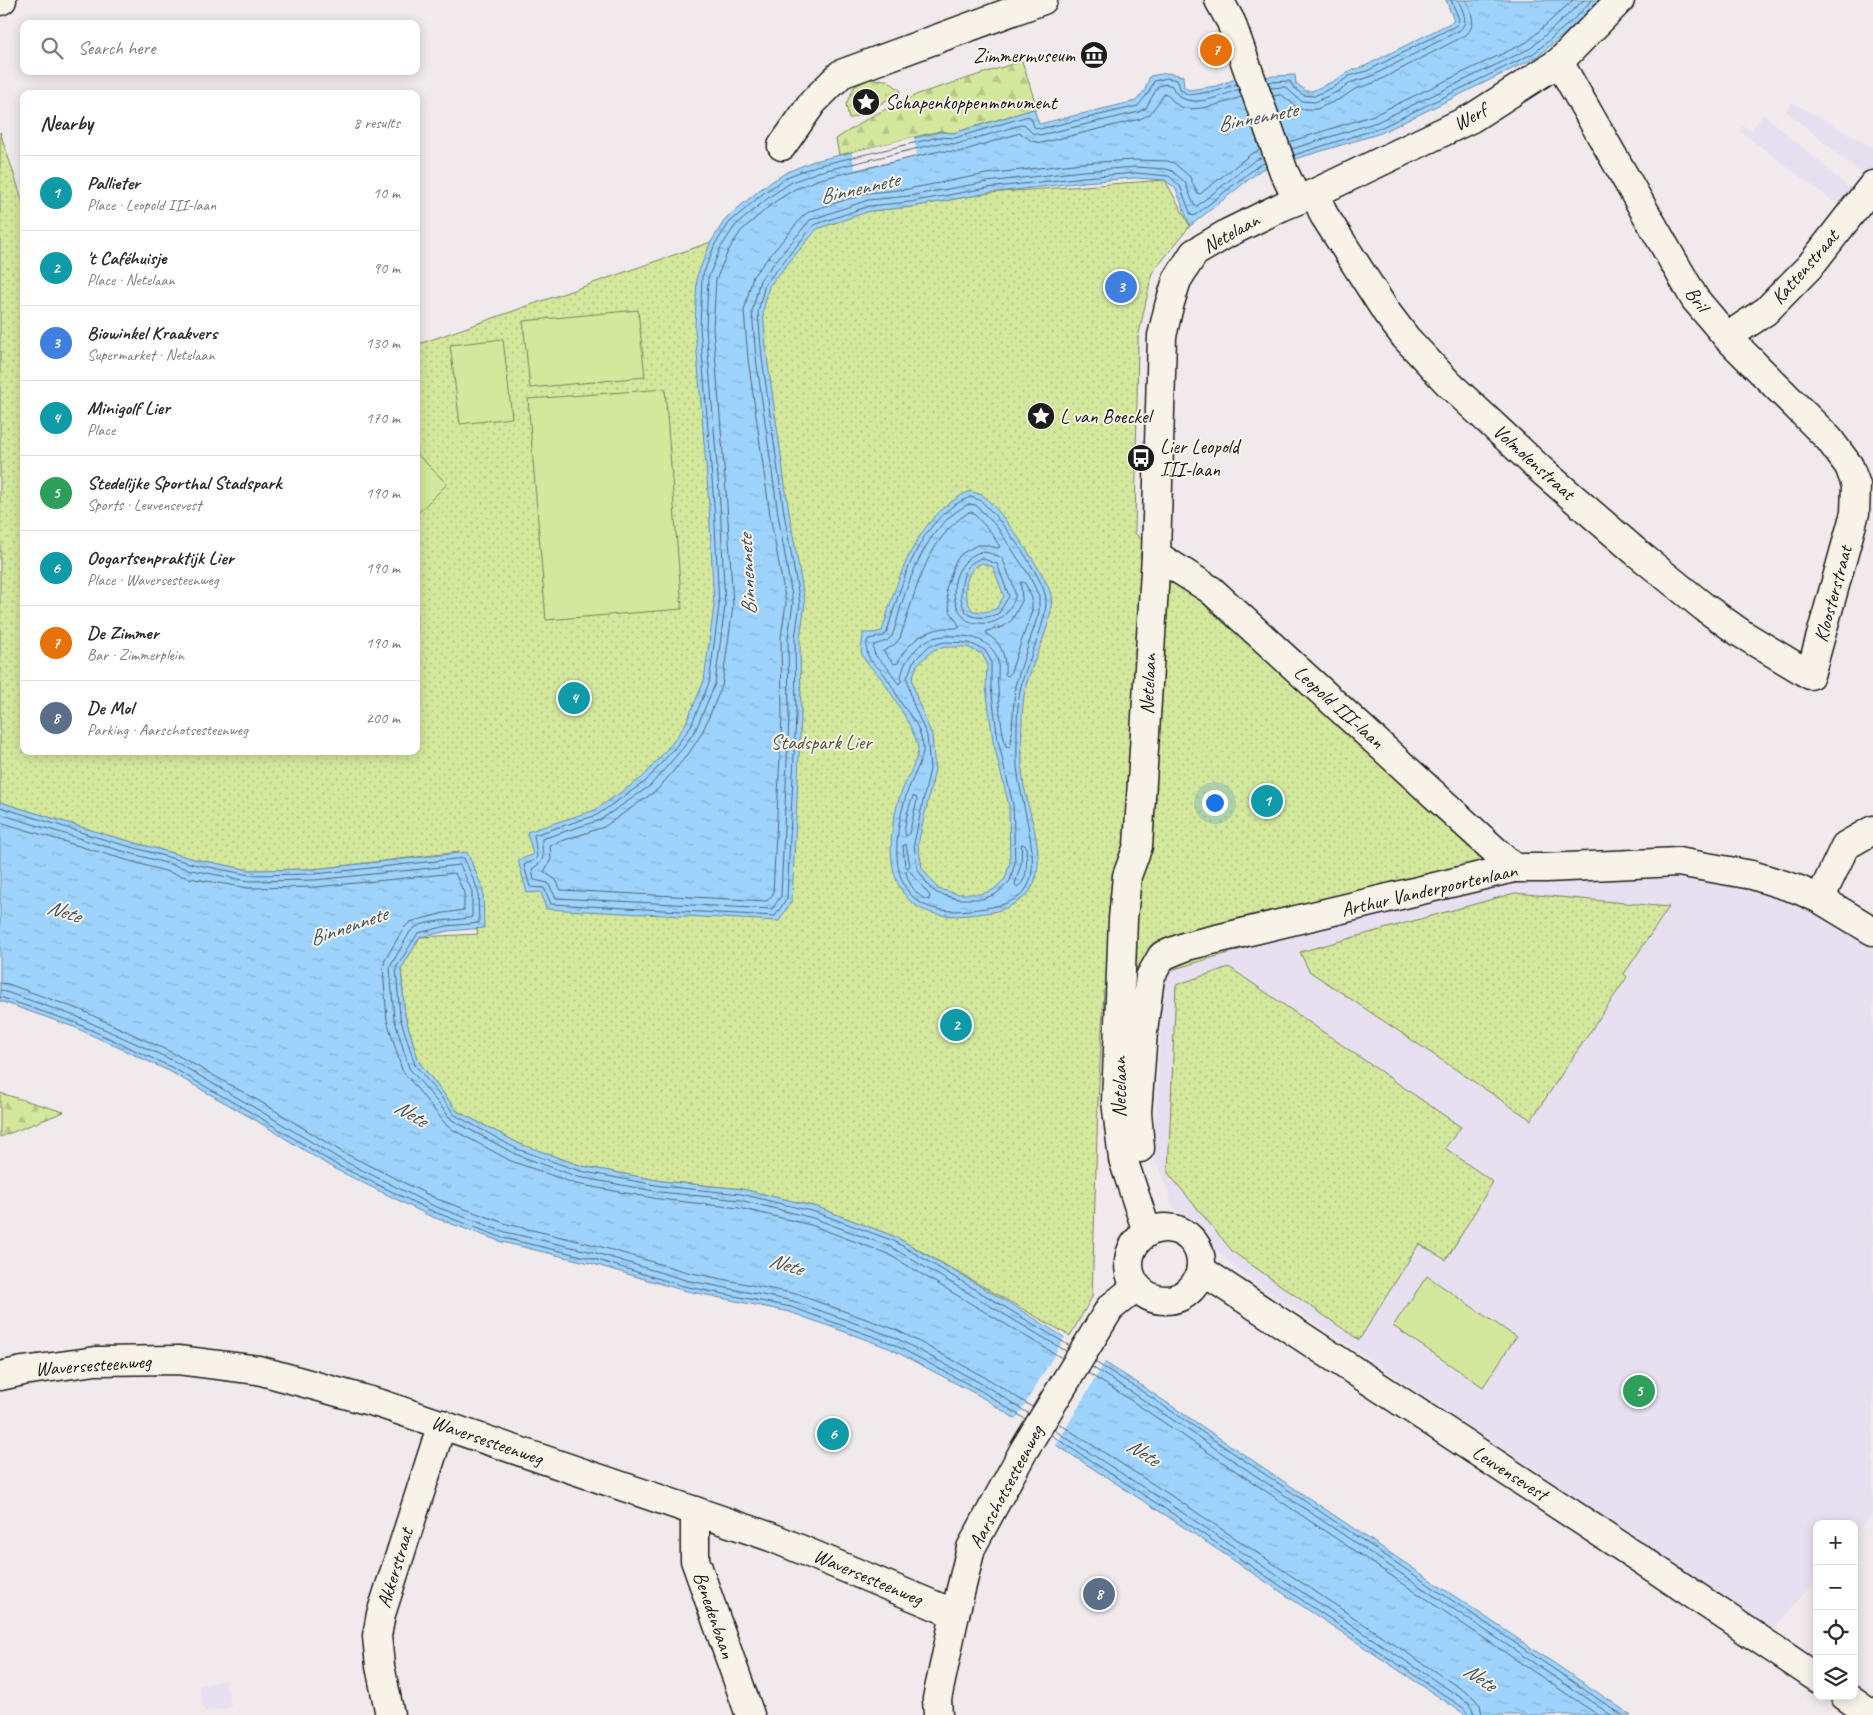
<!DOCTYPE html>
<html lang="en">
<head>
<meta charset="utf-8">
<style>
  :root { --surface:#fff; --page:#f2f2f3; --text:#2b2b33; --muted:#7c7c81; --line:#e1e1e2; --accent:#2563eb }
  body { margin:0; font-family:Caveat,sans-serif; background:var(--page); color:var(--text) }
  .controls { position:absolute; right:15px; bottom:15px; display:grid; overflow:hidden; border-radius:10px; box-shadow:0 2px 12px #0003 }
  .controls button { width:45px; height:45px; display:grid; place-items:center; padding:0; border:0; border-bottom:1px solid var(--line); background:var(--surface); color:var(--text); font:25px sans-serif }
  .you { position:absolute; left:1214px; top:802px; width:18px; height:18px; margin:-12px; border:4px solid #fff; border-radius:50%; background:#1a73e8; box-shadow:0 0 0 8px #1a73e833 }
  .badge { display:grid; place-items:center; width:32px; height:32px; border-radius:50%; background:var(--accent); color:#fff; font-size:16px; font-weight:700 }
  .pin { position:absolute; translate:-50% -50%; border:2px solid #fff; box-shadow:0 1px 5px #0006 }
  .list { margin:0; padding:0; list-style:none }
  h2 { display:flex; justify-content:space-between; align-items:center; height:65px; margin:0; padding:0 20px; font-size:21px }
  h2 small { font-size:16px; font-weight:400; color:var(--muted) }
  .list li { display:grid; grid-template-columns:32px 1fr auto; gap:15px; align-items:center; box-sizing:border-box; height:75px; padding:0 20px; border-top:1px solid var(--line) }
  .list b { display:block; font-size:19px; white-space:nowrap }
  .list p { margin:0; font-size:16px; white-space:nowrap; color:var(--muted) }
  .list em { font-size:16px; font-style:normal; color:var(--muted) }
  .icon { flex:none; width:28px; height:28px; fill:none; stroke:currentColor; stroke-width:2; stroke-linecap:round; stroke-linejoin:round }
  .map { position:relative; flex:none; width:1873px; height:1715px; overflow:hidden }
  .search { position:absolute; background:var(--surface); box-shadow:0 2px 12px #0003; left:20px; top:20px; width:400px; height:55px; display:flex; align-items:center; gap:12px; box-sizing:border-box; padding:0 18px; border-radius:10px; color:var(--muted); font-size:19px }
  .panel { position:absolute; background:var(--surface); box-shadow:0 2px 12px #0003; left:20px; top:90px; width:400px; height:665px; border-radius:10px }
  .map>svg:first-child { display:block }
</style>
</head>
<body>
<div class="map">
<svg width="1873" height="1715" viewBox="0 0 1873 1715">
  <defs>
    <pattern id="grass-tufts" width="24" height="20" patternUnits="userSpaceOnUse" patternTransform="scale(1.25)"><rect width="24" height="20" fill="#d3e89c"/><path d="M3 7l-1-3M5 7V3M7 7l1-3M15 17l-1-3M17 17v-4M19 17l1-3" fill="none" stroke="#b5c686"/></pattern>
    <pattern id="forest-firs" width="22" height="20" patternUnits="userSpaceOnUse" patternTransform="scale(1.25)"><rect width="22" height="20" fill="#d3e89c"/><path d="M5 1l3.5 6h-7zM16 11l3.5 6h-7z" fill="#b5c686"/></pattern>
    <pattern id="park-dots" width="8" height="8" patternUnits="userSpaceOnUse" patternTransform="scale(1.25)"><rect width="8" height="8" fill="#d3e89c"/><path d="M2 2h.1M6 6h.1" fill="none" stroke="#b5c686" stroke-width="1.8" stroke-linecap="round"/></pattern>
    <pattern id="water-ripples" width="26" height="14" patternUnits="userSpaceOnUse" patternTransform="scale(1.25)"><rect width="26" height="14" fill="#9dd3fc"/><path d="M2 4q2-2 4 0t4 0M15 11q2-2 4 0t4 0" fill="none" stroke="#87b5d7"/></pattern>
  </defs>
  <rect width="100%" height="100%" fill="#f0eaec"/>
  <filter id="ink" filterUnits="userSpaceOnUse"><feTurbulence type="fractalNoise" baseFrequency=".02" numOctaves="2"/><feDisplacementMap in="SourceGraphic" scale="10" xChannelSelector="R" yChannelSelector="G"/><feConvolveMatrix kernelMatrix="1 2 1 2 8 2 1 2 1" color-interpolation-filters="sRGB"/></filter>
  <g filter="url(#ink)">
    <!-- built -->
    <g fill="#e7e0f0">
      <polygon points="1792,102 1873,148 1873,169 1867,177 1867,173 1864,170 1861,173 1786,111"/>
      <polygon points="1764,114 1854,192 1842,208 1740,131 1743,126 1750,131"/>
      <polygon points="1678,862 1746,884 1827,918 1873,948 1873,1513 1854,1535 1854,1524 1817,1524 1817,1578 1773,1630 1237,1270 1174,1208 1153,1154 1164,973 1514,868"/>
      <polygon points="225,1680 231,1707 204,1712 199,1686"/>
    </g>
    <!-- grass -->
    <polygon fill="url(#grass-tufts)" stroke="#78825c" points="869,79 887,80 901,91 869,111 849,119 846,104 855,86"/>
    <!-- forest -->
    <g fill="url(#forest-firs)" stroke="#78825c">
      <polygon points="1022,61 1037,108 953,133 940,131 839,155 836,139 870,117 918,94"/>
      <polygon points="0,1093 64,1112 0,1137"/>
    </g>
    <!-- park -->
    <g fill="url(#park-dots)" stroke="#78825c">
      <polygon points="0,132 24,205 24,751 416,751 416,345 711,242 870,211 911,207 988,193 1165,180 1190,226 1152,273 1138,338 1135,533 1156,555 1514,868 1104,990 1098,1102 1092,1297 1070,1336 896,1237 817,1207 742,1189 662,1181 582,1166 520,1144 457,1111 419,1062 405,1016 401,969 420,937 478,934 460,852 315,869 250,870 194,859 107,835 0,802"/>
      <polygon points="1515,893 1669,907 1624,974 1627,977 1531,1120 1309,971 1300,952"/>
      <polygon points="1229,967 1461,1127 1445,1148 1493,1182 1446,1260 1419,1244 1359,1340 1233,1252 1168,1173 1176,985"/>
    </g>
    <!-- pitch -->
    <g fill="#d3e89c" stroke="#78825c">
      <polygon points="638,310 645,377 530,388 523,321"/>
      <polygon points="503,339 512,418 460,424 450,345"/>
      <polygon points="665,389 682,609 546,620 528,399"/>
      <polygon points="416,453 447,484 416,515"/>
      <polygon points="1427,1276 1516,1337 1483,1387 1393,1326"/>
    </g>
    <!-- water -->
    <g fill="url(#water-ripples)" stroke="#698aa2" fill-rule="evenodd">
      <polygon points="1446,0 1599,0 1578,22 1537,57 1381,133 1262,169 1190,226 1176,189 1165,180 1135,178 1084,182 988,193 911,207 870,211 817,229 769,286 763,312 767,357 789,512 805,603 800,638 801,716 792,900 779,921 546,909 541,892 527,893 518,860 533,855 527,832 595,810 643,777 674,741 686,723 704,681 714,606 709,505 695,328 697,276 711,242 726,218 762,188 787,172 814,161 940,132 954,133 1034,109 1039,124 1136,101 1145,90 1150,76 1167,73 1183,76 1184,87 1189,90 1216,86 1239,78 1295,75 1296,83 1306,91 1312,91 1334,81 1347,72 1365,66 1454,21"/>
      <path d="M970 491C974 493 979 493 982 495 998 505 1048 577 1051 595 1055 620 1033 660 1026 686 1020 712 1022 742 1022 769 1023 805 1052 858 1030 891 1028 895 1024 897 1020 900 1004 912 988 913 968 915 890 924 881 858 899 799 904 783 915 767 918 751 920 737 890 691 881 678 875 670 866 665 862 655 860 649 863 640 863 633H873L882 631C898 578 916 515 970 491ZM982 563 993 567 1004 596 996 609 984 612 973 611C964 600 963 582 972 570 974 567 979 565 982 563ZM946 647H967L982 654 987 663 986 687 993 741 1009 806 1010 862 1005 879 993 890 981 894H959L938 889 922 868 918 844 935 770 932 735 917 699 912 679 917 665 933 650Z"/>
      <polygon points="0,802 107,835 194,859 250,870 315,869 467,852 483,889 484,928 448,931 420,937 401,969 405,1016 419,1062 457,1111 520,1144 582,1166 662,1181 742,1189 817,1207 896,1237 1019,1309 1136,1382 1631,1715 1466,1715 1170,1518 980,1396 889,1348 790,1312 682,1290 590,1263 502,1242 430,1216 333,1168 257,1121 169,1071 74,1027 0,1001"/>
    </g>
    <!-- pier -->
    <g fill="#f0eaec">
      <polygon points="914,137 917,157 855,169 852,152"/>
      <polygon points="1066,1335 1106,1360 1055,1447 1015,1421"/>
    </g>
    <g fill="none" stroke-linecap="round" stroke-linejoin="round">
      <!-- shore -->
      <g stroke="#506576" stroke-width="1">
        <polyline points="1268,82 1290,81 1293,87 1303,95 1314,96 1336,86 1349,76 1367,71 1457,25 1459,19 1451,0"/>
        <polyline points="1237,84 1217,91 1189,95 1181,90 1177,80 1167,78 1154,81 1149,92 1138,106 1040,129 1034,127 1031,118 1028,116 955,138 939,137 816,166 789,176 765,192 730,222 715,244 702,277 700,328 714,505 719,606 709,683 691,726 678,744 646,781 597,815 534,835 537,857 534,860 524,865 530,887 544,888 551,904 775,916 787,898 796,716 795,638 800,603 784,513 762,358 758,312 765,284 814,225 869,206 910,202 987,188 1084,177 1136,173 1169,176 1180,186 1191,215 1194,216 1259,165 1265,163"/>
        <path d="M1270 88 1285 87 1301 101 1315 102 1339 91 1352 82 1370 77 1460 30C1469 21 1463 11 1458 0"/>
        <path d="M1239 89C1219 97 1182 113 1172 86L1166 84 1158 86 1146 108 1139 112 1040 135 1032 133 1024 124 957 144 940 143 818 172 792 182 769 197 735 226 721 247 708 278 706 328 720 504 725 606 715 684 696 729 683 748 650 786 600 820 542 839C541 855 549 858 532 869L534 880 548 883 556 898 772 909 781 896 789 716 788 638 793 603 778 514 756 358 752 312 760 280 810 220 868 200 909 196 987 182 1083 171 1135 167 1166 169 1172 171 1185 182 1194 205 1197 206 1255 160 1263 157"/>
        <path d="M1273 96 1282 95 1299 109H1317L1342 98 1355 89 1374 83 1466 35C1477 24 1472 13 1466 0"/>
        <path d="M1241 97C1227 102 1194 114 1179 106 1173 103 1170 96 1165 93L1150 114 1140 119 1041 143 1032 141 1020 133 959 152 940 151 820 179 795 189 773 203 741 231 728 251 716 280 713 328 727 504 733 606 722 686 702 733 689 753 657 790 604 827 550 845 551 859 544 872 556 880 561 890 767 901 773 894 782 716 781 637 786 603 770 515 748 359 744 311 753 276 803 216 810 211 867 193 908 189 986 174 1082 163 1134 160 1167 161 1174 163 1190 177 1197 193 1200 194 1251 154 1260 150"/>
        <polyline points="1289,142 1374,115 1527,42 1573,0"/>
        <polyline points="1292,149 1377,122 1531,48 1584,0"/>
        <polyline points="1294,155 1380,128 1534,53 1574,19 1592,0"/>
        <path d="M970 497C974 498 978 499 981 501 1001 519 1038 569 1045 594 1051 616 1026 663 1021 686 1017 704 1017 723 1017 741 1017 752 1016 763 1018 774 1021 804 1043 864 1026 889 1014 906 988 908 969 910 894 919 888 860 904 803 908 785 919 769 923 752 924 746 921 737 919 731 916 721 907 712 901 703 896 694 891 683 884 674 879 667 868 662 867 651 866 648 867 643 868 639L884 636 887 632C901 585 919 516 970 497Z"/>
        <path d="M969 504 976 505 997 527 1029 575 1039 596V612L1015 686 1011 745 1009 747 1006 746C1001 728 999 707 998 689 997 680 999 670 998 662 995 644 976 636 960 636 950 636 935 635 926 641 912 650 901 665 901 682L899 684C894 680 893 674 889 670 883 661 871 657 874 645L887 641 892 636C896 626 898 616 901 606 913 568 931 522 969 504Z"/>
        <path d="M969 512H972L991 532 1000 547 997 548 985 545H977L961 554 955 562 946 589 950 611 960 627C955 629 949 628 944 628 924 631 905 644 898 663L894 664 883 651 893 646 900 638C916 592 925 540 969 512Z"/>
        <path d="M980 552C986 552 997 554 1002 559 1005 563 1007 569 1008 573 1011 580 1015 588 1015 595 1015 600 1013 603 1011 606 1004 618 995 625 980 623 973 623 967 622 963 616 946 596 954 561 980 552Z"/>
        <path d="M981 558 997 564 1009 596 999 613C991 617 981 619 972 616 956 611 960 577 968 567 970 563 977 560 981 558Z"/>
        <path d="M1021 582 1025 583 1032 598V611L1010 674 1007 676 1005 674C1006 662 1004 651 996 641 993 638 989 636 986 633L987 631 1003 627 1012 620 1022 601Z"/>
        <polygon points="946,642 969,643 985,650 991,661 991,687 998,740 1013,805 1015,862 1010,881 996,894 982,899 958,899 937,893 930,888 917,868 914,843 930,769 927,736 912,701 907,678 913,662 929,646"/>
        <path d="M913 797H916L917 800 909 834 906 836C902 830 909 804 913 797Z"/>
        <polyline points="0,807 106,840 193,864 250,875 315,874 464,858 478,890 479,923 447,926 418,933 396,968 400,1017 415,1065 455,1115 517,1149 580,1171 661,1186 741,1194 815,1212 894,1241 1070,1346"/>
        <path d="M0 814 104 846 191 870 249 881 315 880 460 865 472 891V917C456 922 421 918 410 932L390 967 394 1018 409 1068 452 1120 515 1154 578 1177 660 1192 740 1200 813 1218 891 1247 1066 1351"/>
        <polyline points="0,822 102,853 189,878 248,888 316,887 455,873 464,893 464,910 444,913 410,922 403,929 385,960 383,968 387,1020 402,1070 448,1127 511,1161 576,1184 659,1199 739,1208 811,1225 888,1254 1062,1358"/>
        <path d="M1022 844 1026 846C1026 858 1030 880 1017 887L1015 884 1021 864Z"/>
        <polygon points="906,845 910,865 908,868 905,866 903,846"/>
        <path d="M909 870 930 896 929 900C918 899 908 883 906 872Z"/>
        <polyline points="0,983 8,984 81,1010 177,1055 266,1105 342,1152 437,1199 507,1224 595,1245 687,1272 796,1294 897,1330 990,1380 1032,1407"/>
        <polyline points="0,990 78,1017 174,1061 262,1112 338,1158 434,1206 505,1232 593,1252 685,1280 793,1301 894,1337 986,1386 1029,1414"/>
        <polyline points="0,997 76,1023 171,1067 259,1117 335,1164 432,1211 503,1238 591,1258 683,1286 791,1307 891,1343 983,1392 1025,1419"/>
        <polyline points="1095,1362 1134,1386 1622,1715"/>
        <polyline points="1092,1367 1130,1391 1611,1715"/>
        <polyline points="1088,1373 1126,1397 1598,1715"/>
        <polyline points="1058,1423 1181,1502 1473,1697 1480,1705 1482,1715"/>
        <polyline points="1054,1430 1177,1509 1469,1703 1473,1708 1474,1715"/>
        <polyline points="1051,1435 1173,1514 1465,1709 1468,1715"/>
      </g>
      <defs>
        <g id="minor">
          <polyline points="1219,0 1231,22 1284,172 1297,199"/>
          <polyline points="0,1 2,0"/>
          <polyline points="782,146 813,102 841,74 1043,0"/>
          <polyline points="1315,193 1324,215 1387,313 1406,338 1449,384 1541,470 1636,552 1704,607 1742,634 1810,675 1855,513 1856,485 1849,466 1829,439 1727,337 1695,299 1559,62"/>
          <polyline points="1727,337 1766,311 1810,266 1873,185"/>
          <polyline points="1156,555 1211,590 1514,868"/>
          <polyline points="1820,899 1845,846 1873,830"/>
          <polyline points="1140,1148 1137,1112 1143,1032 1150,977 1162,956 1187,946 1514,868 1546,868 1678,862 1752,875 1797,889 1820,899 1873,931"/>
          <circle cx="1165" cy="1264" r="36"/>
          <polyline points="1147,1232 1123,1159 1116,1101 1123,919 1127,876 1138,846 1156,555 1162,336 1169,306 1177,280 1194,253 1228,233 1281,207 1315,193 1472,118 1559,62 1620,0"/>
          <polyline points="1201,1270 1651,1566 1817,1678"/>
          <polyline points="0,1376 23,1371 96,1361 178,1360 258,1370 381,1404 771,1537 955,1614"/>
          <polyline points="695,1511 695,1560 750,1715"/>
          <polyline points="1845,1696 1872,1715"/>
          <polyline points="390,1715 380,1666 377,1636 381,1614 442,1424"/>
          <polyline points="938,1715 937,1699 955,1614 971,1548 1024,1450 1110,1308 1136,1287"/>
        </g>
      </defs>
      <!-- minor casing -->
      <use href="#minor" stroke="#1c1c1c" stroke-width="31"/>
      <!-- minor -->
      <use href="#minor" stroke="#f7f3e8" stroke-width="28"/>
    </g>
  </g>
  <!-- icons -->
  <defs>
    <symbol id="museum-disc" viewBox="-11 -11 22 22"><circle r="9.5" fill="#1c1c1c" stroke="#f7f3e8"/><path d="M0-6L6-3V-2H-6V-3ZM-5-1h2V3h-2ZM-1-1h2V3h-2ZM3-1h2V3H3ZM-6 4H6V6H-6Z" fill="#fff"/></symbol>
    <symbol id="sight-disc" viewBox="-11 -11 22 22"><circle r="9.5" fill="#1c1c1c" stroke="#f7f3e8"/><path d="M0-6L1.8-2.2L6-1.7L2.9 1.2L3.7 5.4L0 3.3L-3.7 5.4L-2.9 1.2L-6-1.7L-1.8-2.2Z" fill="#fff"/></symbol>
    <symbol id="bus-disc" viewBox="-11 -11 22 22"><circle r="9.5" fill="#1c1c1c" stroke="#f7f3e8"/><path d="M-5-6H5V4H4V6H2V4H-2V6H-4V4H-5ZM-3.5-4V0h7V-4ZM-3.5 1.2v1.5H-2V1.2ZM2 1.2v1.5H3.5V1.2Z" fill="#fff"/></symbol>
  </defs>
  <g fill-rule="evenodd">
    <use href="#museum-disc" x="1078" y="39" width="32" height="32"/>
    <use href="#sight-disc" x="850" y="86" width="32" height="32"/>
    <use href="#sight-disc" x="1025" y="400" width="32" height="32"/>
    <use href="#bus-disc" x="1125" y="442" width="32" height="32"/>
  </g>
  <g text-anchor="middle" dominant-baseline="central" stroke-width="4" stroke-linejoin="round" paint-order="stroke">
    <!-- poi labels -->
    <g font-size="20" fill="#1c1c1c" stroke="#f7f3e8" text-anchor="start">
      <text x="1075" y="55" text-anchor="end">Zimmermuseum</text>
      <text x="885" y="102">Schapenkoppenmonument</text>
      <text x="1060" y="416">L van Boeckel</text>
      <text x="1160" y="446">Lier Leopold<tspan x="1160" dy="23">III-laan</tspan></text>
    </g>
    <!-- street labels -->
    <g font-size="20" fill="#1c1c1c" stroke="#f7f3e8">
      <text transform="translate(1470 117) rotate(-29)">Werf</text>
      <text transform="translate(1231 233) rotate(-29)">Netelaan</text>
      <text transform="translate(1805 267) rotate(-49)">Kattenstraat</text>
      <text transform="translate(1697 299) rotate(54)">Bril</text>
      <text transform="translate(1534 462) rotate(42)">Volmolenstraat</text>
      <text transform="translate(1833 594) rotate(-75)">Kloosterstraat</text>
      <text transform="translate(1148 684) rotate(-87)">Netelaan</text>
      <text transform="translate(1339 707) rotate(42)">Leopold III-laan</text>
      <text transform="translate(1429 890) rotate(-13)">Arthur Vanderpoortenlaan</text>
      <text transform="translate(1119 1087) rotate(-90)">Netelaan</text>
      <text transform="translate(93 1365) rotate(-4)">Waversesteenweg</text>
      <text transform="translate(487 1440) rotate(19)">Waversesteenweg</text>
      <text transform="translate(1510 1473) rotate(33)">Leuvensevest</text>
      <text transform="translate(1006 1487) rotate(-62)">Aarschotsesteenweg</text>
      <text transform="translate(395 1568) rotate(-73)">Akkerstraat</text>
      <text transform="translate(868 1577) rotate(23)">Waversesteenweg</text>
      <text transform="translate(714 1615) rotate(71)">Benedenbaan</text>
    </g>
    <!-- park labels -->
    <g font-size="20" fill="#535942" stroke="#f7f3e8">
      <text x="821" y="742">Stadspark Lier</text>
    </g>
    <!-- water labels -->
    <g font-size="21" font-style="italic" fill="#43535f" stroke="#f7f3e8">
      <text transform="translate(1257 117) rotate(-11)">Binnennete</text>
      <text transform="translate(859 188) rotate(-13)">Binnennete</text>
      <text transform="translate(747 575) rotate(-93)">Binnennete</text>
      <text transform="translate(64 911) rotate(18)">Nete</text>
      <text transform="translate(348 926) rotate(-19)">Binnennete</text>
      <text transform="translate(411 1113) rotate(31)">Nete</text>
      <text transform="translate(786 1264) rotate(17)">Nete</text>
      <text transform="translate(1143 1452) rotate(32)">Nete</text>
      <text transform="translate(1480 1677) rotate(34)">Nete</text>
    </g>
  </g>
</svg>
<div class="controls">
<button>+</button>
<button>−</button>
<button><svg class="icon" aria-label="locate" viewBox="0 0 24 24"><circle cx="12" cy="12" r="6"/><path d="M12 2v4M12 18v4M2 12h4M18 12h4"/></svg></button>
<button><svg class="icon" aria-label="layers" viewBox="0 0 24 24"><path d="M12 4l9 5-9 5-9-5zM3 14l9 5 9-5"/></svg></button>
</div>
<div class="you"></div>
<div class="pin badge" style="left:1267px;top:801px;background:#0f9aa8">1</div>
<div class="pin badge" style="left:956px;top:1025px;background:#0f9aa8">2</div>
<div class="pin badge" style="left:1121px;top:287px;background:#3f7fe0">3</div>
<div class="pin badge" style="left:574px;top:698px;background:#0f9aa8">4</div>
<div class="pin badge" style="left:1639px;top:1391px;background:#2e9e5b">5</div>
<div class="pin badge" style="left:833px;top:1434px;background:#0f9aa8">6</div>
<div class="pin badge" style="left:1216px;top:50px;background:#e8710a">7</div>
<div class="pin badge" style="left:1099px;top:1594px;background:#5c6f8a">8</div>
<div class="search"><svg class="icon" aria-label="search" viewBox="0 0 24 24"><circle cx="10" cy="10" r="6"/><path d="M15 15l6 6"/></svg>Search here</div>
<section class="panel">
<h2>Nearby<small>8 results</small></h2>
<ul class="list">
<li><span class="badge" style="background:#0f9aa8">1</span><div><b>Pallieter</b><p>Place · Leopold III-laan</p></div><em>10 m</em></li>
<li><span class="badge" style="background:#0f9aa8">2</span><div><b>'t Caféhuisje</b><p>Place · Netelaan</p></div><em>90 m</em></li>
<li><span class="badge" style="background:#3f7fe0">3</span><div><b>Biowinkel Kraakvers</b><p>Supermarket · Netelaan</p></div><em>130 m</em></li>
<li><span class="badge" style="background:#0f9aa8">4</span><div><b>Minigolf Lier</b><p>Place</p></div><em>170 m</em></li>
<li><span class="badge" style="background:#2e9e5b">5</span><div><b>Stedelijke Sporthal Stadspark</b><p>Sports · Leuvensevest</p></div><em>190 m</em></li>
<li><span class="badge" style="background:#0f9aa8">6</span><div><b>Oogartsenpraktijk Lier</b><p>Place · Waversesteenweg</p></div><em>190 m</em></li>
<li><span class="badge" style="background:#e8710a">7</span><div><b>De Zimmer</b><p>Bar · Zimmerplein</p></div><em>190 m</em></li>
<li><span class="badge" style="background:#5c6f8a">8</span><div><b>De Mol</b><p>Parking · Aarschotsesteenweg</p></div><em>200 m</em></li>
</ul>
</section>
</div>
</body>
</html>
